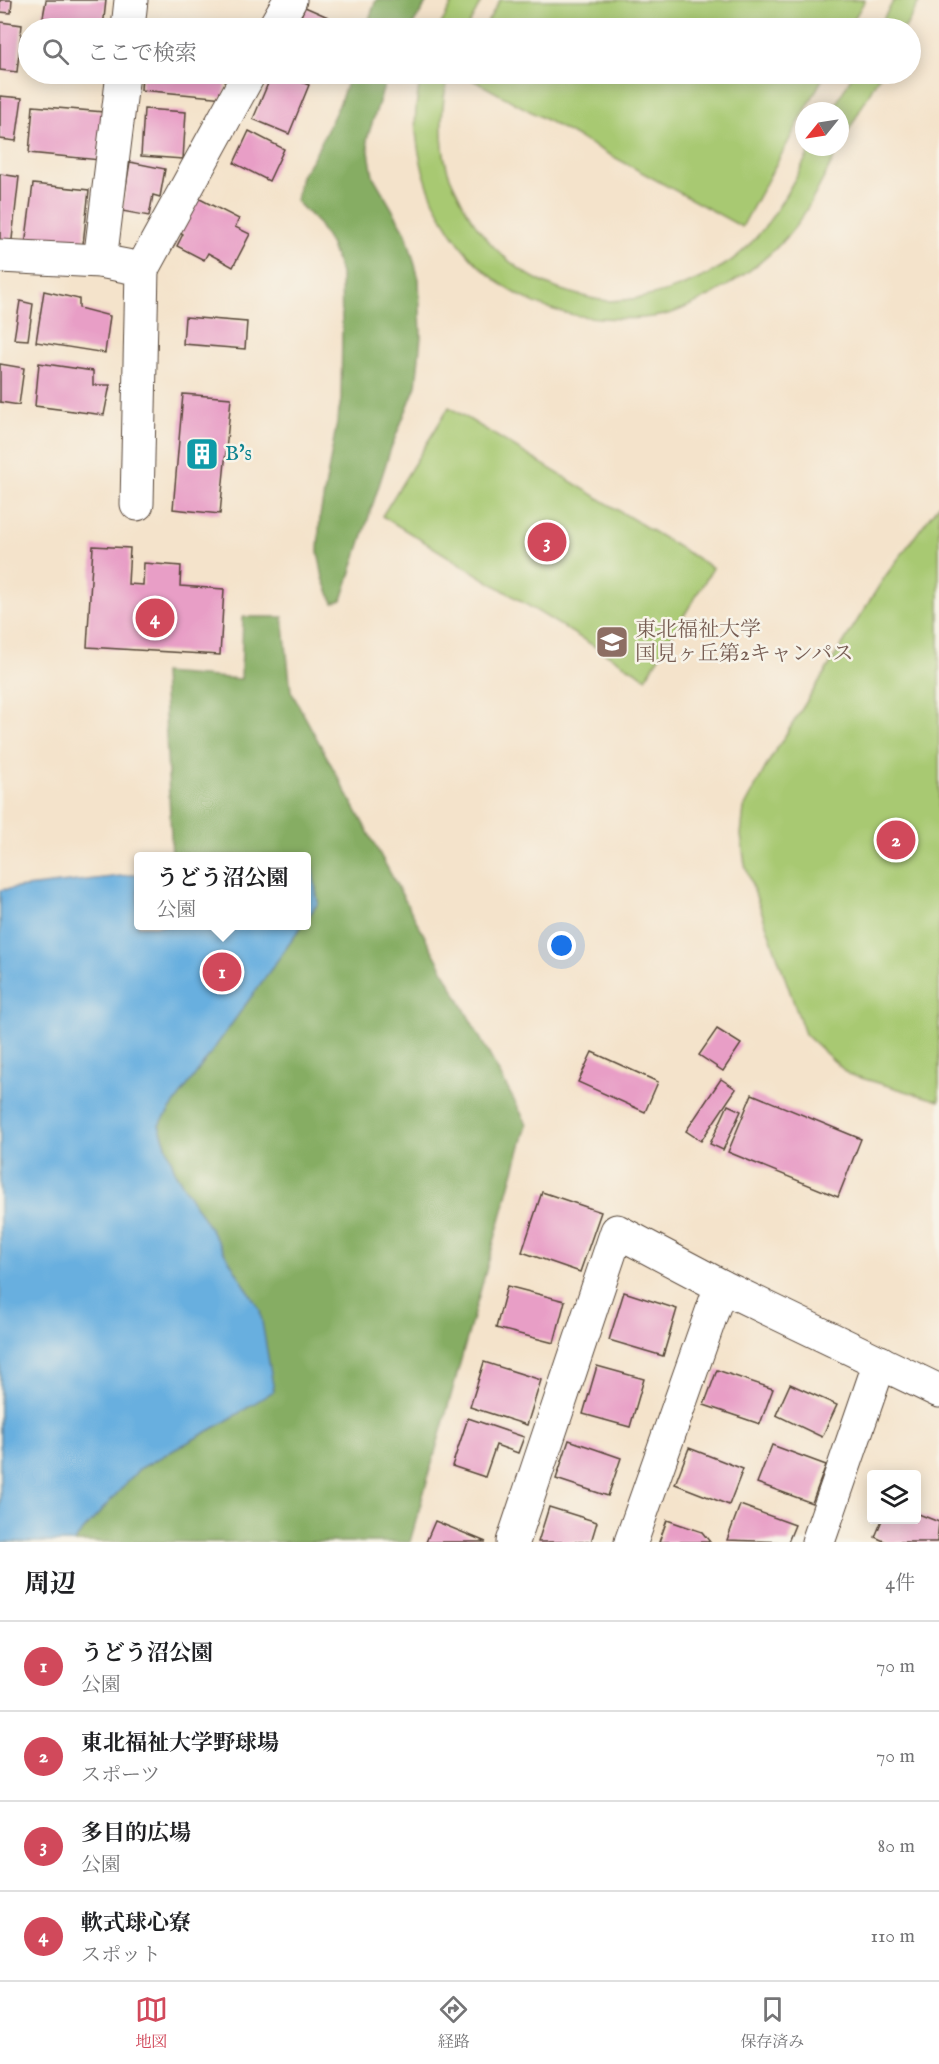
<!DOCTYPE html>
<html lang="ja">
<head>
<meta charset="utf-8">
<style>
  :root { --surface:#fff; --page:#f6f6f6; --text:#202124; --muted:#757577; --line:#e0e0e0; --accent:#d1495b }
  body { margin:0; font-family:"IM FELL English","Noto Serif JP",serif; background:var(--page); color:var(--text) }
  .controls { position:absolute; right:18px; bottom:18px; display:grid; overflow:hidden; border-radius:6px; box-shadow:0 3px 15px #0003 }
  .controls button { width:54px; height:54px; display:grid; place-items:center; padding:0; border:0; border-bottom:2px solid var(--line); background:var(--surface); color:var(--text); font:30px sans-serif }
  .compass { position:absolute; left:795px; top:102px; width:54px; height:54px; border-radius:50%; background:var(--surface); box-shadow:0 3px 15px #0003; rotate:240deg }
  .you { position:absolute; left:562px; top:946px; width:21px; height:21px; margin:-15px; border:4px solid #fff; border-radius:50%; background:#1a73e8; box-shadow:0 0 0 9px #1a73e833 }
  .badge { display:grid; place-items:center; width:39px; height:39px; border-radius:50%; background:var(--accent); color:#fff; font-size:20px; font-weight:700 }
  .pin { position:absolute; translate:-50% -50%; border:3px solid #fff; box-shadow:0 2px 6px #0006 }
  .popup { position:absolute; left:134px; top:852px; width:177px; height:78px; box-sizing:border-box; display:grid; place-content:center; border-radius:6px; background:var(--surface); filter:drop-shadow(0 2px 4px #0005); font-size:20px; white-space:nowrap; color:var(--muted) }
  .popup b { font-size:22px; color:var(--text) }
  .popup::after { content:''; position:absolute; left:50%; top:100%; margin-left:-12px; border:12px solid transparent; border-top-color:var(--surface) }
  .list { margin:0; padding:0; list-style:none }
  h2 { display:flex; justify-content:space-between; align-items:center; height:78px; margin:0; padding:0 24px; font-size:26px }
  h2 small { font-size:20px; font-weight:400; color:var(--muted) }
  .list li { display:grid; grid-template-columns:39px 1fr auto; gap:18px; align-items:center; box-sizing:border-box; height:90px; padding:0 24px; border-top:2px solid var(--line) }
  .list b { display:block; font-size:22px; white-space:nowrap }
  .list p { margin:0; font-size:20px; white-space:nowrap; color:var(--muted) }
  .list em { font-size:20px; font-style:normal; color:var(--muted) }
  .icon { flex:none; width:33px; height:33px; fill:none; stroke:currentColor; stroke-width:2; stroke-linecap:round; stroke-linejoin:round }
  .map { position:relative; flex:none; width:939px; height:1542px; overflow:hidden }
  .search { position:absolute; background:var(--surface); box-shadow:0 3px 15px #0003; left:18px; right:18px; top:18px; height:66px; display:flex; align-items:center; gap:15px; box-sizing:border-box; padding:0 21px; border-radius:33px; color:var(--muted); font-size:22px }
  .sheet { height:438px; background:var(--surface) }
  nav { display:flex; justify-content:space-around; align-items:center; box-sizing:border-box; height:84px; border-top:2px solid var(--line); background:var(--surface); font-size:16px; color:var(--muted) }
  nav a { display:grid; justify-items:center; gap:3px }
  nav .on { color:var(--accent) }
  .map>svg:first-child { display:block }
</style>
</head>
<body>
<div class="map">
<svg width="939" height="1542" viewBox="0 0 939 1542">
  <rect width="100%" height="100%" fill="#f7f3e8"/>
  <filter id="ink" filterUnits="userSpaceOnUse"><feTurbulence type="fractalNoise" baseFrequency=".0167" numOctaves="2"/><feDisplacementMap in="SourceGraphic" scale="12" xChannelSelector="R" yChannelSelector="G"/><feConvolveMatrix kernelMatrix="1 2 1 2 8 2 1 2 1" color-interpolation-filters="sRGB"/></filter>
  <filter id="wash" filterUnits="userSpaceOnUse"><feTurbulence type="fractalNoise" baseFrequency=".008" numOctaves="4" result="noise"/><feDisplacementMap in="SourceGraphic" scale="24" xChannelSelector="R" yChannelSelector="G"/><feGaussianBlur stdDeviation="1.35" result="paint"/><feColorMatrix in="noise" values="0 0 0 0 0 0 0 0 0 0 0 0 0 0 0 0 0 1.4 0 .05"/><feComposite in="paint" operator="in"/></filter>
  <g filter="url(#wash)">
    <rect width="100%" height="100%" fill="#f4e3cb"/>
    <!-- green -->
    <g fill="#a8c972" stroke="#727a48" stroke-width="1.5">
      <polygon points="454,0 482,0 467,28 439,28"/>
      <polygon points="500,0 865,0 849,28 484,28"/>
      <polygon points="894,0 920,0 905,28 878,28"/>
      <path d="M421 74H449C441 103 439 139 447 168 450 180 457 191 462 202 486 248 524 281 575 294 586 297 599 301 610 301 649 300 690 286 723 266 764 242 790 188 812 147H840C826 172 814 200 798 223 770 261 725 291 682 309 658 320 627 319 601 318 500 314 425 231 416 132 414 113 418 93 421 74Z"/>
      <polygon points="462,74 825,74 742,227"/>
      <polygon points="853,74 880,74 840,146 840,111 832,111"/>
      <polygon points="449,407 713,568 646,678 382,516"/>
      <polygon points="939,504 939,1101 848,1074 805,1034 745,865 741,835 744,808 768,763 884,578"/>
    </g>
    <!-- forest -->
    <g fill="#86ad64" stroke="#606c41" stroke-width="1.5">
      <polygon points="376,0 428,0 411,28 366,28"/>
      <polygon points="350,74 388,74 367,139 373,176 406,233 419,279 421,337 416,386 391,448 342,600 333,603 323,578 318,551 320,516 341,400 342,331 341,274 331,245 317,222 296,201 301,176 315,155 339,105"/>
      <polygon points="243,617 283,617 291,691 527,1124 410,1542 73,1542 139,1469 223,1423 274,1390 176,1174 159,1125 302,926 306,926 306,920 318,903 312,866 306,865 306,856 172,856 163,673 241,679"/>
    </g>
    <!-- water -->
    <g fill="#68afdf" stroke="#526c7e" stroke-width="1.5">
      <polygon points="306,865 312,866 318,903 306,920"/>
      <polygon points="138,874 138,926 302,926 159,1125 176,1174 260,1310 274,1391 223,1423 139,1469 73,1542 0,1542 0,890"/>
    </g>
    <g id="blocks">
      <!-- building -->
      <g fill="#e89ec6">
        <polygon points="0,0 12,0 11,13 0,12"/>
        <polygon points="46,0 106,0 103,28 41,28"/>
        <polygon points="305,7 337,21 334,28 296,28"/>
        <polygon points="0,22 22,25 17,72 0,70"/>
        <polygon points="142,74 226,74 224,98 141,90"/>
        <polygon points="272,74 281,74 309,85 289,134 253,119"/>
        <polygon points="0,96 22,98 16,141 0,139"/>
        <polygon points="33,106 104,112 100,160 29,153"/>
        <polygon points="144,109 186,112 183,159 141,156"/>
        <polygon points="249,131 284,149 269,181 234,163"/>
        <polygon points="130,162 165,169 160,197 153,195 149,216 122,211"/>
        <polygon points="0,174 19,177 11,248 0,246"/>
        <polygon points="33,184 89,190 82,253 25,246"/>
        <polygon points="196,197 239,219 235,227 250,234 233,267 208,253 204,260 177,246 183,234 179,231"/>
        <polygon points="44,291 79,299 79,308 110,316 105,353 36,342"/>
        <polygon points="20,301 33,304 28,340 14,339"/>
        <polygon points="185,317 247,322 245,349 183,344"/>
        <polygon points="39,363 93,371 93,385 110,385 104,415 35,406"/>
        <polygon points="0,364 24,368 19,405 0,402"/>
        <polygon points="183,394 231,398 220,514 173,509"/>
        <polygon points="93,546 130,548 128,584 143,585 144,563 181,566 180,586 224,589 220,655 87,647"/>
        <polygon points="717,1029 741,1044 723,1071 699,1055"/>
        <polygon points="592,1052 658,1082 645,1112 578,1082"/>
        <polygon points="721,1079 736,1089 701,1141 686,1131"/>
        <polygon points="752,1094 861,1139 838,1197 728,1152"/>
        <polygon points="728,1105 741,1111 723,1150 710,1144"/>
        <polygon points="542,1192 601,1212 580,1272 522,1252"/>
        <polygon points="507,1286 565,1301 554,1343 496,1328"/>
        <polygon points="624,1292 677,1309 663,1356 609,1340"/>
        <polygon points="484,1362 541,1380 527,1425 470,1407"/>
        <polygon points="597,1366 644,1379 630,1427 583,1414"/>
        <polygon points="717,1370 773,1389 760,1424 704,1405"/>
        <polygon points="790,1384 837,1405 822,1437 776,1415"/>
        <polygon points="468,1418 524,1437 518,1453 496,1445 485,1477 452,1466"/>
        <polygon points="569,1440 621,1458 608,1496 556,1479"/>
        <polygon points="772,1445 826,1465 812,1503 757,1483"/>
        <polygon points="689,1448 743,1469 729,1505 675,1484"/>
        <polygon points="740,1505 795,1525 788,1542 727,1540"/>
        <polygon points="549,1507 597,1522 591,1542 538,1542"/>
        <polygon points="916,1513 939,1522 937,1542 886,1542 875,1537 882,1520 916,1520"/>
        <polygon points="667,1520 702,1532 710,1542 659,1542"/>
        <polygon points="435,1521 486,1542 426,1542"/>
      </g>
    </g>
  </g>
  <g filter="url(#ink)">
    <use href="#blocks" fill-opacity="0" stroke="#574638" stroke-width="1.5"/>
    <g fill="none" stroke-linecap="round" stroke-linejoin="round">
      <defs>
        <g id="minor">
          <polyline points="128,28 131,0"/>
          <polyline points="274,28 290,0"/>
          <polyline points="0,256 100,261 142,269 137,504"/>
          <polyline points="100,261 123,74"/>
          <polyline points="142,269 249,74"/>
          <polyline points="513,1542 617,1231 721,1286 939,1391"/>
          <polyline points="631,1542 721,1286"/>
          <polyline points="818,1542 880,1362"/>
        </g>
      </defs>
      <!-- minor casing -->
      <use href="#minor" stroke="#574638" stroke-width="35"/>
      <!-- minor -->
      <use href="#minor" stroke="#fff" stroke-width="33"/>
    </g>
  </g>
  <!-- icons -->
  <defs>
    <symbol id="building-square" viewBox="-11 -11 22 22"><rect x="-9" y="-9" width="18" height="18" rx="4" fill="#0f9aa8" stroke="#f7f3e8"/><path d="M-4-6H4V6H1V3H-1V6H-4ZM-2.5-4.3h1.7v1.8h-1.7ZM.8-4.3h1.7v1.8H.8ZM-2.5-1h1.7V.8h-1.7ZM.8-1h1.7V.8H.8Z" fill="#fff"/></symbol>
    <symbol id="university-square" viewBox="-11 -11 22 22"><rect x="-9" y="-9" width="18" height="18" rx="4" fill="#8d6e63" stroke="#f7f3e8"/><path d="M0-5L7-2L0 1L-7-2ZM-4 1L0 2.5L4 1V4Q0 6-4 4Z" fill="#fff"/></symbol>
  </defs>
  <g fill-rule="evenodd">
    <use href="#building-square" x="183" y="435" width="38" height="38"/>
    <use href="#university-square" x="593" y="623" width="38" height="38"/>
  </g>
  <g text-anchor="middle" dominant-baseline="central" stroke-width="5" stroke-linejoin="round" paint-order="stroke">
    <!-- culture labels -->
    <g font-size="21" fill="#0d838f" stroke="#f7f3e8" text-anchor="start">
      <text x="225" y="454">B's</text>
    </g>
    <!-- education labels -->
    <g font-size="21" fill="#785e54" stroke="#f7f3e8" text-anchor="start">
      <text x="635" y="630">東北福祉大学<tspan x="635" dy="24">国見ヶ丘第2キャンパス</tspan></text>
    </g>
  </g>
</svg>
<div class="controls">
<button><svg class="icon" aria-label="layers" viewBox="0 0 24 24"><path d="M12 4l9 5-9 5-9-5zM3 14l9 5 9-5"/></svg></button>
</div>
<svg class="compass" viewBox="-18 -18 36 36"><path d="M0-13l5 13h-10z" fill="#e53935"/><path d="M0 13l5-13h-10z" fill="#757577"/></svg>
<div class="you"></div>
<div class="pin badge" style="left:222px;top:972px">1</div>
<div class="popup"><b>うどう沼公園</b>公園</div>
<div class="pin badge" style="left:896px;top:840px">2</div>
<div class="pin badge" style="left:547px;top:542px">3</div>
<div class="pin badge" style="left:155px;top:618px">4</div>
<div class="search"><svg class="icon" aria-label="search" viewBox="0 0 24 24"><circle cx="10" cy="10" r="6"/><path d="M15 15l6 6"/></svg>ここで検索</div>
</div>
<section class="sheet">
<h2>周辺<small>4件</small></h2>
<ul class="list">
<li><span class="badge">1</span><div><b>うどう沼公園</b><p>公園</p></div><em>70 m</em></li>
<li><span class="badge">2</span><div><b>東北福祉大学野球場</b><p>スポーツ</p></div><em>70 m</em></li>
<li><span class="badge">3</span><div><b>多目的広場</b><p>公園</p></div><em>80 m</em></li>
<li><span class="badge">4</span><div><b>軟式球心寮</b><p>スポット</p></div><em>110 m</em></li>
</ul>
</section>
<nav>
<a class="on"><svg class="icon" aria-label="map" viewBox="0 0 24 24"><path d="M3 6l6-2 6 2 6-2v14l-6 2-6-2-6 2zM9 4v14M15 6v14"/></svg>地図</a>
<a><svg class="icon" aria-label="directions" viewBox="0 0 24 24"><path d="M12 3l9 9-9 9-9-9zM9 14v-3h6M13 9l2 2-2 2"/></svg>経路</a>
<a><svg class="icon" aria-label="saved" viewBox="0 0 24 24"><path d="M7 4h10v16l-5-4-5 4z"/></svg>保存済み</a>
</nav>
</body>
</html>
